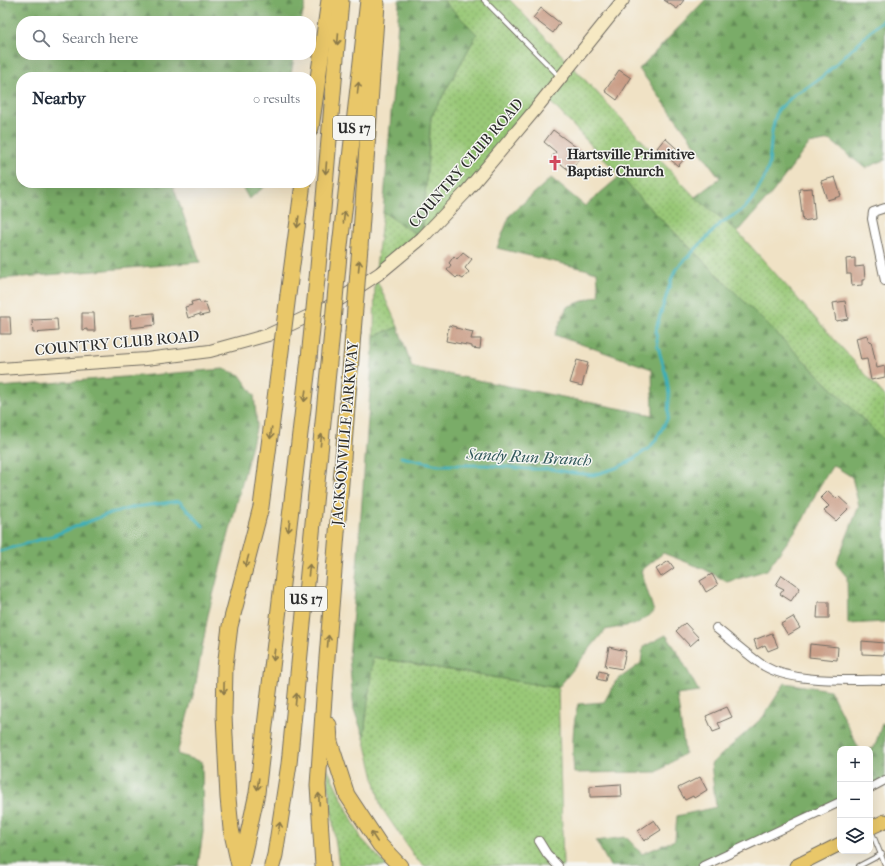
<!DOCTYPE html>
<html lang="en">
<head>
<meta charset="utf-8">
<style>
  :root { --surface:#fff; --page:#f2f2f3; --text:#1f2937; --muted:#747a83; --line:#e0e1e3 }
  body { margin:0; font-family:"IM FELL French Canon",serif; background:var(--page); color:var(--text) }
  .controls { position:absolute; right:12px; bottom:12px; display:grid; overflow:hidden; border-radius:8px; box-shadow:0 4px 16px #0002 }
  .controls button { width:36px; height:36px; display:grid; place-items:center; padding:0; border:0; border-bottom:1px solid var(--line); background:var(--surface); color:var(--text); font:20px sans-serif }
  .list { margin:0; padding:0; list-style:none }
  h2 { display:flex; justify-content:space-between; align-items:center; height:52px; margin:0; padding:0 16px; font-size:17px }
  h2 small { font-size:13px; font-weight:400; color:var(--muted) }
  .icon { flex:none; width:22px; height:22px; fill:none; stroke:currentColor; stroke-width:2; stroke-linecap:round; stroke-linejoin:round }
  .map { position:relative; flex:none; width:885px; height:866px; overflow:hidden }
  .search { position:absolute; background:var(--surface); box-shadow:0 4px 16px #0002; left:16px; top:16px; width:300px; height:44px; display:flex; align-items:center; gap:10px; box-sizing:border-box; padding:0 14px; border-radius:16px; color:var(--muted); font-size:15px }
  .panel { position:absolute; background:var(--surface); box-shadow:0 4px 16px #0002; left:16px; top:72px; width:300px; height:116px; border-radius:16px }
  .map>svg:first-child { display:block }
</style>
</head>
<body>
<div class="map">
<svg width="885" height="866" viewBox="0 0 885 866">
  <defs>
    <pattern id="grass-dots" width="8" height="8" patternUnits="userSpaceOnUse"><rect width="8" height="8" fill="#99c877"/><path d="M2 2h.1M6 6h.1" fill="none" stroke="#7da362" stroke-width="1.8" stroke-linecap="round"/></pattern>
    <pattern id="forest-firs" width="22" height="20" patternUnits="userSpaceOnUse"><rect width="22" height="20" fill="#7aac68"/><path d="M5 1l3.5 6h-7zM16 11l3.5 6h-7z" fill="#648c56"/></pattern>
  </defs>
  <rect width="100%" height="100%" fill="#f6f6f2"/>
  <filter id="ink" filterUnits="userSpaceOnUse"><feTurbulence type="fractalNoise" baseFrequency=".025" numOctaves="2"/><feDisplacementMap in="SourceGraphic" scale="8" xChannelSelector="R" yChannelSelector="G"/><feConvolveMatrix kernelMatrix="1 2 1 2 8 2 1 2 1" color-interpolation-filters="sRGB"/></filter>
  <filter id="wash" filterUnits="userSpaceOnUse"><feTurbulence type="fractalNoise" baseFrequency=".012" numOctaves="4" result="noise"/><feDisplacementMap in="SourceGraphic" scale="16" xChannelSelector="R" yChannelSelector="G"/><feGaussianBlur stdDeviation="0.9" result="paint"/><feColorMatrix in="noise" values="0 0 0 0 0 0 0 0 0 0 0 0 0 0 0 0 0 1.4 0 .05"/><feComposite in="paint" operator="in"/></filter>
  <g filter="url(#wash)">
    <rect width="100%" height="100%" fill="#f0e2c5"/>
    <!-- grass -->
    <g fill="url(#grass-dots)" stroke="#627a51">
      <polygon points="443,0 510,0 695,197 738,232 885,396 885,441 646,204 546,97 465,193 422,238 375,276 398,327 374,336 375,276 383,212 422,238 431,117 477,34"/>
      <polygon points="372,657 558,688 563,866 425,866 417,860 381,807 364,737"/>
      <polygon points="326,766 361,838 387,866 339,866 335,838"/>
    </g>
    <!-- forest -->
    <g fill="url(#forest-firs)" stroke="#526c4a">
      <polygon points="0,0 306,0 301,21 21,21 21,55 295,55 290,77 21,77 21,183 172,183 200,262 0,279"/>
      <polygon points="399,0 443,0 477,34 431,117 422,238 383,212 396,53"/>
      <polygon points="705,0 885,0 885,160 865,168 830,140 809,144 772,193 738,232 695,197 720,178 639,69"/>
      <polygon points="620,176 646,204 885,441 885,622 848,624 847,577 836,564 859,506 852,477 833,465 819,487 803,520 767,570 727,582 704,569 663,553 641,571 654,612 636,624 605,630 558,688 373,657 364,737 354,710 349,657 358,556 374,336 398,327 412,367 653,415 652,369 555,335 567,307 599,295 597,272 497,248 510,215 551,178 585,206"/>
      <polygon points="240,183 269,183 249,199"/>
      <polygon points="224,369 240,375 254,395 257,425 208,615 195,688 177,754 202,762 203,832 198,866 0,866 0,387"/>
      <path d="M666 635 677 651 699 692 677 695 685 753 657 772 574 773C572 749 572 727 578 704L604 702 616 681 641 663 643 647Z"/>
      <polygon points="785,683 830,690 859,749 840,749 840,802 703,866 610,866 596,841 626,837 642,854 675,840 677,816 716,807 711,764 763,717"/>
      <polygon points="882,724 885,724 885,780 870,788 870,749 874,748"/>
    </g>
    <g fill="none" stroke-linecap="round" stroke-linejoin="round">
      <!-- stream -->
      <g stroke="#3eafb7" stroke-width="3">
        <polyline points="401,457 438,465 485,465 528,469 550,469 574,473 593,475 616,468 629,462 649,448 655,441 668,418 669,395 667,379 658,347 656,333 657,325 672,278 676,269 721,223 744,209 754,197 764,179 769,165 772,131 777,111 796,93 805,89 822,77 885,18"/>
        <polyline points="0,551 52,536 108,514 135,507 179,501 203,526"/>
      </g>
    </g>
    <g id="blocks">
      <!-- building -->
      <g fill="#c99c85">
        <polygon points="664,0 684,0 677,9"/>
        <polygon points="541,8 560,23 553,33 533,18"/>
        <polygon points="619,70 631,78 617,100 605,91"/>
        <polygon points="553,130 584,153 570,171 552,157 556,152 544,142"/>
        <polygon points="665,138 686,157 678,166 657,148"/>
        <polygon points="835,177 841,196 827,200 821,181"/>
        <polygon points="812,188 815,219 803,221 799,189"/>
        <polygon points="463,252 472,259 465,268 469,272 463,279 458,276 456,278 447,270 451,265 449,263 454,256 457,259"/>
        <polygon points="855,258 855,267 864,266 865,280 862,280 862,285 852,286 851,274 847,274 846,259"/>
        <polygon points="199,300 200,303 205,302 209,314 200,316 200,314 188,318 185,307 192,305 191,302"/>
        <polygon points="845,301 848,319 836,321 833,303"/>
        <polygon points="82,313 94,313 95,331 87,331 87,329 82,330"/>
        <polygon points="154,313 155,325 131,328 130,315"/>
        <polygon points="0,317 10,317 11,334 0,334"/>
        <polygon points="57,319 58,331 33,333 32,320"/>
        <polygon points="449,325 456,327 456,328 473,332 471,339 481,339 480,349 472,348 472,346 446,341"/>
        <polygon points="867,335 869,342 871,341 877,368 885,366 885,377 871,380 867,359 861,360 856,338"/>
        <polygon points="577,360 588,363 582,386 570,383"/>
        <polygon points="828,491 836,498 838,496 850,507 836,521 824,511 829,506 821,498"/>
        <polygon points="669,561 674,568 661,577 656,569"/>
        <polygon points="712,574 718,585 706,592 700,581"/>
        <polygon points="782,575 800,588 791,601 780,594 784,589 776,585"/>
        <polygon points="818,602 829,602 829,618 817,618"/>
        <polygon points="793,617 800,628 788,635 781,624"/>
        <polygon points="685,623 699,638 690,646 676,631"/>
        <polygon points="772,633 778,647 768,651 765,645 757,649 754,640"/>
        <polygon points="862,641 885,643 885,655 862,654"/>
        <polygon points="810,644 838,647 837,660 809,657"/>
        <polygon points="609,647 626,651 622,669 605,666"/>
        <polygon points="599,671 607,673 605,681 597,679"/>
        <polygon points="727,707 732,717 718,723 721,729 713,732 706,716"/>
        <polygon points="700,777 707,790 694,798 693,796 685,800 678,788"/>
        <polygon points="621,784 622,796 590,797 590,786"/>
        <polygon points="654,820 661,830 644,841 638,831"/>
      </g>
    </g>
  </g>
  <g filter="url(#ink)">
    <use href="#blocks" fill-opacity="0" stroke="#706b61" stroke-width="1"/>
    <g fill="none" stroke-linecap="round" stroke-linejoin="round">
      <defs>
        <g id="service">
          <polyline points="484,0 559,76"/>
          <polyline points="871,830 885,865"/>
          <polyline points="859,866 882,854"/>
        </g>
        <g id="minor">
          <polyline points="885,208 873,212 872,219 885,281"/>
          <path d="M716 628C730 639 749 656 764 666 795 684 849 679 885 680"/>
          <polyline points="870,788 885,780"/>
          <polyline points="539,841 547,854 558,866"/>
          <polyline points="703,866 840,802"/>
        </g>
        <polyline id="secondary" points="0,369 146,359 210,351 268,335 328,307 380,273 422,238 465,193 534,111 623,0"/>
        <g id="primary">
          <polyline points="870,828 885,821"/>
          <polyline points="796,866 840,844"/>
        </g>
        <g id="motorway">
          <polyline points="311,128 329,0"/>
          <polyline points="360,247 377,4"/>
          <polyline points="339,255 368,0"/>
          <polyline points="317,279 341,0"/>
          <polyline points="288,295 303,183"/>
          <polyline points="329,725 330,742 347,795 380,845 400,866"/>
          <polyline points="239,865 231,829 228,798 224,715 225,667 230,626 261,507 279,367"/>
          <polyline points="241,866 257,793 309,358"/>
          <polyline points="272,866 275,855 289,764 332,332"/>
          <polyline points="323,866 318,785 326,670 353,333"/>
        </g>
      </defs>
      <!-- service casing -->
      <use href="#service" stroke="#706b61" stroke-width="6"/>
      <!-- minor casing -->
      <use href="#minor" stroke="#706b61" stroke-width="10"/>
      <!-- secondary casing -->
      <use href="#secondary" stroke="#706b61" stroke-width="14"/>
      <!-- primary casing -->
      <use href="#primary" stroke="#706b61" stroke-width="15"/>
      <!-- motorway casing -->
      <use href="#motorway" stroke="#706b61" stroke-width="17"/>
      <!-- service -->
      <use href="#service" stroke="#fff" stroke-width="4"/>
      <!-- minor -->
      <use href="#minor" stroke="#fff" stroke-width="8"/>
      <!-- secondary -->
      <use href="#secondary" stroke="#f6e9c3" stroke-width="12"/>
      <!-- primary -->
      <use href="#primary" stroke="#e9c769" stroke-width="13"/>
      <!-- motorway -->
      <use href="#motorway" stroke="#e9c769" stroke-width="15"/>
      <defs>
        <g id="motorway-bridge">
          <polyline points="332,332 339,255"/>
          <polyline points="353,333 360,247"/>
          <polyline points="309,358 317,279"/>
          <polyline points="279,367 288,295"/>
        </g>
      </defs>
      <!-- motorway-bridge casing -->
      <use href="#motorway-bridge" stroke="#706b61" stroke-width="17" stroke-linecap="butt"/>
      <!-- motorway-bridge -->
      <use href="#motorway-bridge" stroke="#e9c769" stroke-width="15"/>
    </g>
    <!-- one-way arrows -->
    <defs><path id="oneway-shaft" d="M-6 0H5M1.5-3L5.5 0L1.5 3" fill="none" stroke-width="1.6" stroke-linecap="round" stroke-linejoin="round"/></defs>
    <g stroke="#8a794a">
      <use href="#oneway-shaft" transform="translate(338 39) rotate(95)"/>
      <use href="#oneway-shaft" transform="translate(358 88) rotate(-84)"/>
      <use href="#oneway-shaft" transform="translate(326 168) rotate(95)"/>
      <use href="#oneway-shaft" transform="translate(344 217) rotate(-84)"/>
      <use href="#oneway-shaft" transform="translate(298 222) rotate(98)"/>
      <use href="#oneway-shaft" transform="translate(359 266) rotate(-85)"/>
      <use href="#oneway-shaft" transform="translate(305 396) rotate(97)"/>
      <use href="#oneway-shaft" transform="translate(271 433) rotate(97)"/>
      <use href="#oneway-shaft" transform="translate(321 440) rotate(-84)"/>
      <use href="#oneway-shaft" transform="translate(289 526) rotate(97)"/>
      <use href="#oneway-shaft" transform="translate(247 561) rotate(106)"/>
      <use href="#oneway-shaft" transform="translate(309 570) rotate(-84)"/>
      <use href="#oneway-shaft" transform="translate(328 641) rotate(-85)"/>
      <use href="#oneway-shaft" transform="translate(274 655) rotate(97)"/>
      <use href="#oneway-shaft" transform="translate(224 688) rotate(91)"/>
      <use href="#oneway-shaft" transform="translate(296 699) rotate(-84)"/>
      <use href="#oneway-shaft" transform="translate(258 784) rotate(97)"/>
      <use href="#oneway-shaft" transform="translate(319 799) rotate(-93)"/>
      <use href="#oneway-shaft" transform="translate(279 828) rotate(-81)"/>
      <use href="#oneway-shaft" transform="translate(374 837) rotate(-123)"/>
    </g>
  </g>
  <!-- icons -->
  <defs>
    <symbol id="church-bare" viewBox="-9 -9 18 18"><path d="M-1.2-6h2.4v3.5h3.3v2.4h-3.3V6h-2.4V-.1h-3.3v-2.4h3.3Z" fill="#d1495b" stroke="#f6f6f2" stroke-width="2.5" paint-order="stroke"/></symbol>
  </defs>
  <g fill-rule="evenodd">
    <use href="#church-bare" x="544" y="152" width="22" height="22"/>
  </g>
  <g text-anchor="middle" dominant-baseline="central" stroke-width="3" stroke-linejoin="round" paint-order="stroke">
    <!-- shield labels -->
    <g fill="#f6f6f2" stroke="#686867" stroke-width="1">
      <rect x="333" y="116" width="42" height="24" rx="3"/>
      <rect x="285" y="587" width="42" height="24" rx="3"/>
    </g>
    <g font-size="14" font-weight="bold" fill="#2b2b2b">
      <text x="354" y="128">US 17</text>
      <text x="306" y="599">US 17</text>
    </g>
    <!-- poi labels -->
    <g font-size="15" font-weight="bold" fill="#2b2b2b" stroke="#f6f6f2" text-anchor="start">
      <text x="567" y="154">Hartsville Primitive<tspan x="567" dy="17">Baptist Church</tspan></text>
    </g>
    <!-- street labels -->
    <g font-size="15" fill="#2b2b2b" stroke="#f6f6f2">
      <text transform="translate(466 163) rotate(-49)">COUNTRY CLUB ROAD</text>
      <text transform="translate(117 343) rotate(-5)">COUNTRY CLUB ROAD</text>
      <text transform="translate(345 433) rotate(-85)">JACKSONVILLE PARKWAY</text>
    </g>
    <!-- water labels -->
    <g font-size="16" font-style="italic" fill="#32595c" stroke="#f6f6f2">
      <text transform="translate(529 457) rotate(3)">Sandy Run Branch</text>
    </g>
  </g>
</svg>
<div class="controls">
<button>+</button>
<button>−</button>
<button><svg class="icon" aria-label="layers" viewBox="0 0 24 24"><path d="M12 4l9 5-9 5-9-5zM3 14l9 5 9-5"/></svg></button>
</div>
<div class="search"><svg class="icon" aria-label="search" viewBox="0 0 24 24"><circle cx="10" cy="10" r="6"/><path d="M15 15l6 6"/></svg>Search here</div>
<section class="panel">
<h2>Nearby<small>0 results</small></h2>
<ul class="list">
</ul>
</section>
</div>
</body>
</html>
